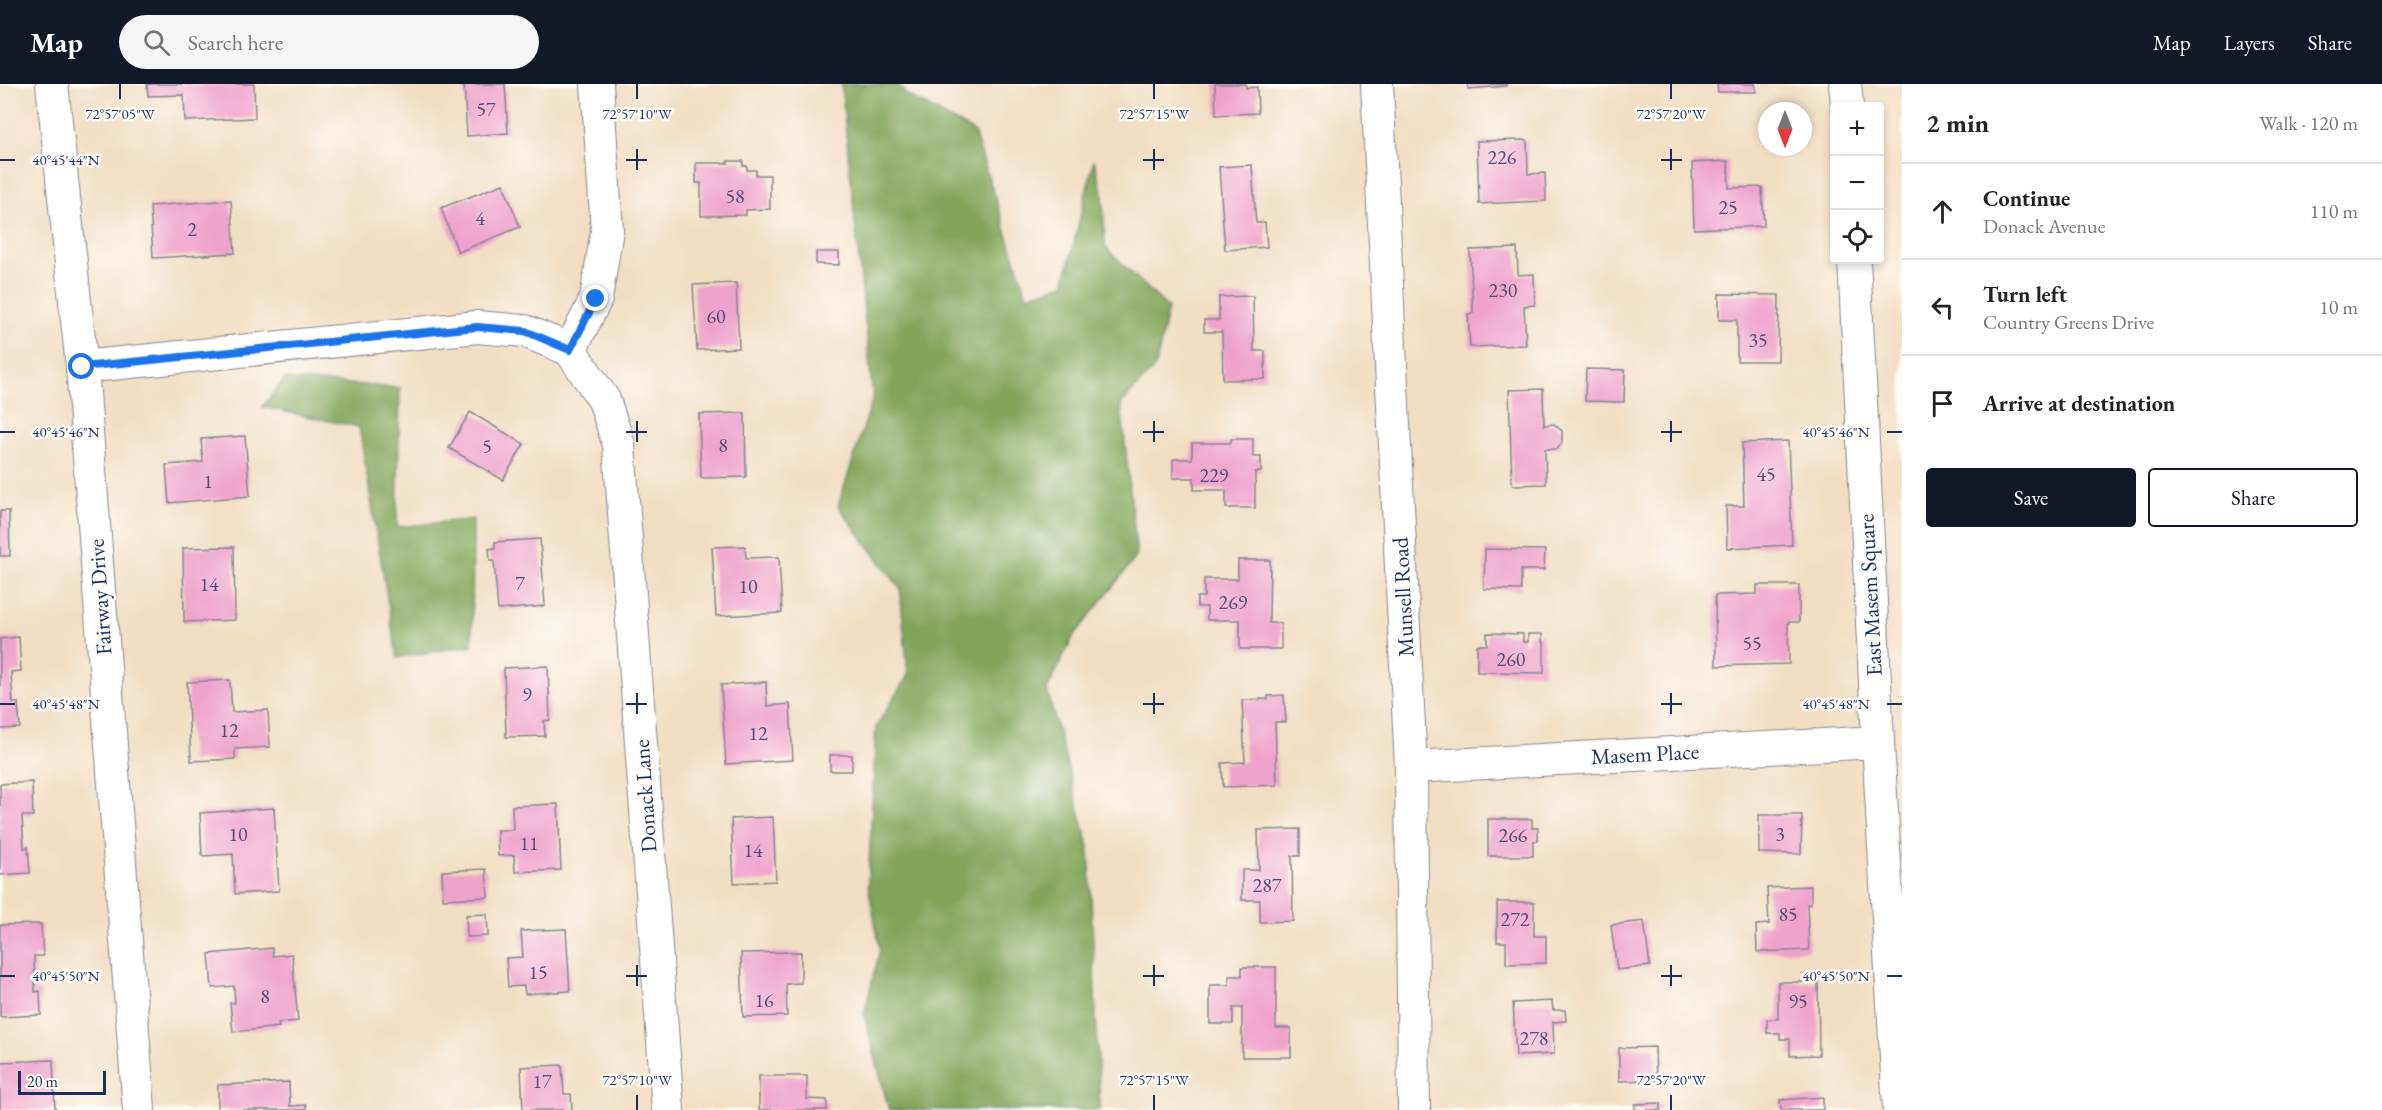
<!DOCTYPE html>
<html lang="en">
<head>
<meta charset="utf-8">
<style>
  :root { --surface:#fff; --page:#f6f6f6; --text:#222; --muted:#767676; --line:#e0e0e0; --accent:#111827 }
  body { margin:0; font-family:"EB Garamond",serif; background:var(--page); color:var(--text) }
  .controls { position:absolute; right:18px; top:18px; display:grid; overflow:hidden; border-radius:6px; box-shadow:0 3px 9px #0003 }
  .controls button { width:54px; height:54px; display:grid; place-items:center; padding:0; border:0; border-bottom:2px solid var(--line); background:var(--surface); color:var(--text); font:30px sans-serif }
  .compass { position:absolute; left:1758px; top:18px; width:54px; height:54px; border-radius:50%; background:var(--surface); box-shadow:0 3px 9px #0003; rotate:180deg }
  .scale { position:absolute; left:18px; bottom:15px; width:88px; box-sizing:border-box; padding-left:6px; border:3px solid #1b2f5e; border-top:0; font-size:16px; line-height:21px; white-space:nowrap; color:#1b2f5e; -webkit-text-stroke:4px #fdfcf7; paint-order:stroke }
  .stop { position:absolute; width:18px; height:18px; margin:-14px; border:4px solid #1a73e8; border-radius:50%; background:#fff }
  .stop.end { background:#1a73e8; border-color:#fff; box-shadow:0 2px 6px #0008 }
  .list { margin:0; padding:0; list-style:none }
  h2 { display:flex; justify-content:space-between; align-items:center; height:78px; margin:0; padding:0 24px; font-size:26px }
  h2 small { font-size:20px; font-weight:400; color:var(--muted) }
  .list li { display:grid; grid-template-columns:39px 1fr auto; gap:18px; align-items:center; box-sizing:border-box; height:96px; padding:0 24px; border-top:2px solid var(--line) }
  .list b { display:block; font-size:22px; white-space:nowrap }
  .list p { margin:0; font-size:20px; white-space:nowrap; color:var(--muted) }
  .list em { font-size:20px; font-style:normal; color:var(--muted) }
  .actions { display:flex; gap:12px; padding:18px 24px }
  .actions a { flex:1; padding:14px 0; border:2px solid var(--accent); border-radius:6px; text-align:center; font-size:21px; color:var(--accent) }
  .actions .main { background:var(--accent); color:#fff }
  .icon { flex:none; width:33px; height:33px; fill:none; stroke:currentColor; stroke-width:2; stroke-linecap:round; stroke-linejoin:round }
  .map { position:relative; flex:none; width:1902px; height:1026px; overflow:hidden }
  header { display:flex; align-items:center; gap:36px; box-sizing:border-box; height:84px; padding:0 30px; background:var(--accent); color:#fff }
  header strong { font-size:28px }
  nav { display:flex; gap:33px; margin-inline-start:auto; font-size:21px }
  .search { width:420px; height:54px; background:var(--page); display:flex; align-items:center; gap:15px; box-sizing:border-box; padding:0 21px; border-radius:33px; color:var(--muted); font-size:22px }
  main { display:flex }
  aside { flex:1; background:var(--surface) }
  .map>svg:first-child { display:block }
</style>
</head>
<body>
<header>
<strong>Map</strong>
<div class="search"><svg class="icon" aria-label="search" viewBox="0 0 24 24"><circle cx="10" cy="10" r="6"/><path d="M15 15l6 6"/></svg>Search here</div>
<nav><a>Map</a><a>Layers</a><a>Share</a></nav>
</header>
<main>
<div class="map">
<svg width="1902" height="1026" viewBox="0 0 1902 1026">
  <rect width="100%" height="100%" fill="#fdfcf7"/>
  <filter id="ink" filterUnits="userSpaceOnUse"><feTurbulence type="fractalNoise" baseFrequency=".0167" numOctaves="2"/><feDisplacementMap in="SourceGraphic" scale="12" xChannelSelector="R" yChannelSelector="G"/><feConvolveMatrix kernelMatrix="1 2 1 2 8 2 1 2 1" color-interpolation-filters="sRGB"/></filter>
  <filter id="wash" filterUnits="userSpaceOnUse"><feTurbulence type="fractalNoise" baseFrequency=".008" numOctaves="4" result="noise"/><feDisplacementMap in="SourceGraphic" scale="24" xChannelSelector="R" yChannelSelector="G"/><feGaussianBlur stdDeviation="1.35" result="paint"/><feColorMatrix in="noise" values="0 0 0 0 0 0 0 0 0 0 0 0 0 0 0 0 0 1.4 0 .05"/><feComposite in="paint" operator="in"/></filter>
  <g filter="url(#wash)">
    <rect width="100%" height="100%" fill="#f2dec2"/>
    <!-- forest -->
    <g fill="#82a55a" stroke="#4e6a5c" stroke-width="1.5">
      <polygon points="841,0 898,0 905,10 974,48 1027,212 1064,200 1094,76 1103,110 1105,163 1168,224 1156,282 1121,320 1137,472 1073,553 1047,606 1089,763 1100,1026 889,1026 864,931 880,865 868,801 876,643 908,591 900,504 838,422 873,314"/>
      <polygon points="285,295 400,304 397,443 473,435 472,561 397,574 359,343 262,323"/>
    </g>
    <g id="blocks">
      <!-- building -->
      <g fill="#efa2cb">
        <polygon points="147,0 254,0 255,34 185,37 184,11 148,12"/>
        <polygon points="464,0 505,0 508,49 467,52"/>
        <polygon points="1215,0 1246,0 1246,4 1257,3 1258,29 1216,31"/>
        <polygon points="1468,0 1506,0 1506,2 1468,5"/>
        <polygon points="1717,0 1755,0 1756,8 1718,8"/>
        <polygon points="1527,56 1528,90 1545,89 1546,117 1479,120 1477,57"/>
        <polygon points="728,77 743,77 743,82 747,82 747,86 756,86 756,91 770,91 770,125 746,126 746,131 701,132 701,99 696,99 696,79 728,79"/>
        <polygon points="1728,77 1729,104 1762,103 1764,142 1694,145 1692,79"/>
        <polygon points="1252,81 1256,139 1265,138 1267,163 1225,166 1219,83"/>
        <polygon points="503,100 520,143 458,168 441,124"/>
        <polygon points="231,116 235,169 153,174 150,122"/>
        <polygon points="1517,164 1518,191 1534,190 1535,221 1524,222 1526,261 1470,263 1468,230 1473,229 1470,166"/>
        <polygon points="816,168 839,168 839,181 816,180"/>
        <polygon points="736,199 739,264 697,266 693,201"/>
        <polygon points="1719,210 1779,211 1778,277 1737,277 1737,236 1719,236"/>
        <polygon points="1253,212 1254,267 1265,267 1265,295 1223,296 1222,248 1204,248 1204,236 1219,236 1219,213"/>
        <polygon points="1586,285 1625,286 1624,318 1585,317"/>
        <polygon points="1543,305 1544,341 1554,340 1562,347 1562,359 1557,365 1545,365 1546,400 1512,401 1509,306"/>
        <polygon points="470,328 524,360 503,396 449,364"/>
        <polygon points="745,329 746,393 701,394 699,330"/>
        <polygon points="245,352 250,412 169,419 166,381 203,378 201,355"/>
        <polygon points="1231,355 1253,355 1253,373 1261,373 1261,388 1255,388 1255,424 1226,424 1226,406 1194,406 1194,394 1173,394 1173,375 1192,375 1192,359 1231,359"/>
        <polygon points="1788,357 1792,461 1727,464 1726,422 1744,422 1742,359"/>
        <polygon points="0,427 9,427 10,472 0,472"/>
        <polygon points="540,455 545,522 498,526 494,477 490,477 489,465 495,464 495,458"/>
        <polygon points="745,462 746,474 779,473 782,529 716,532 712,463"/>
        <polygon points="234,463 235,536 184,538 183,464"/>
        <polygon points="1485,465 1545,466 1544,486 1521,486 1521,506 1484,505"/>
        <polygon points="1238,476 1270,476 1269,539 1281,539 1281,565 1240,565 1240,536 1207,536 1207,523 1197,523 1197,513 1204,513 1204,495 1238,495"/>
        <polygon points="1757,501 1799,501 1799,538 1788,538 1789,580 1716,582 1715,511 1757,510"/>
        <polygon points="1487,549 1523,550 1523,558 1528,558 1528,550 1542,550 1542,558 1544,558 1544,589 1477,588 1477,561 1487,561"/>
        <polygon points="19,553 21,587 11,588 13,619 18,619 20,644 0,645 0,555"/>
        <polygon points="548,582 550,636 544,637 545,652 506,653 504,584"/>
        <polygon points="230,596 232,628 268,626 270,663 235,665 235,675 191,677 187,598"/>
        <polygon points="766,598 767,622 790,620 793,676 726,680 721,601"/>
        <polygon points="1284,611 1286,638 1275,638 1277,701 1223,703 1222,679 1245,678 1242,616 1268,615 1268,612"/>
        <rect x="830" y="671" width="22" height="16"/>
        <polygon points="32,698 33,732 22,732 24,764 28,763 30,789 0,791 0,700"/>
        <polygon points="558,720 561,786 515,788 514,771 498,772 497,746 513,746 512,722"/>
        <polygon points="274,724 279,807 235,810 233,770 202,772 200,729"/>
        <polygon points="1759,731 1802,731 1801,770 1759,769"/>
        <polygon points="773,733 776,797 734,799 731,735"/>
        <polygon points="1488,735 1532,735 1532,744 1538,744 1538,757 1533,757 1533,772 1488,772"/>
        <polygon points="1300,745 1300,772 1292,772 1293,837 1260,838 1260,816 1242,816 1242,786 1259,786 1258,746"/>
        <polygon points="486,785 488,813 443,815 442,787"/>
        <polygon points="1811,802 1811,820 1807,820 1809,866 1757,868 1756,841 1769,840 1767,804"/>
        <polygon points="1497,818 1534,818 1534,852 1546,852 1546,879 1506,880 1506,858 1497,858"/>
        <polygon points="487,830 488,852 467,853 466,831"/>
        <polygon points="1644,837 1650,882 1617,886 1611,841"/>
        <polygon points="41,840 43,872 34,872 35,908 40,907 41,931 0,933 0,841"/>
        <polygon points="566,845 570,907 525,910 524,902 508,903 506,874 523,873 521,847"/>
        <polygon points="272,864 273,872 292,870 298,937 278,939 279,943 233,948 230,919 235,919 234,902 212,904 209,870"/>
        <polygon points="801,868 801,899 786,900 787,932 743,933 741,869"/>
        <polygon points="1242,883 1276,883 1276,944 1291,944 1291,973 1242,973 1242,924 1233,924 1233,940 1210,940 1210,901 1229,901 1229,892 1242,892"/>
        <polygon points="1778,898 1818,898 1819,971 1790,972 1790,955 1780,955 1780,949 1767,949 1767,935 1778,935"/>
        <polygon points="1552,917 1553,926 1565,926 1566,937 1553,938 1554,970 1516,972 1513,919"/>
        <polygon points="1655,963 1656,996 1619,997 1619,964"/>
        <polygon points="53,976 55,1026 0,1026 0,978"/>
        <polygon points="562,981 564,1010 571,1010 572,1026 523,1026 521,983"/>
        <polygon points="759,992 807,992 807,1015 827,1016 827,1026 759,1026"/>
        <polygon points="289,998 290,1022 306,1021 306,1026 218,1026 218,1001"/>
        <polygon points="1823,1013 1823,1026 1781,1026 1780,1016"/>
        <polygon points="1661,1019 1661,1026 1635,1026 1635,1020"/>
      </g>
    </g>
  </g>
  <g filter="url(#ink)">
    <use href="#blocks" fill-opacity="0" stroke="#868690" stroke-width="1.5"/>
    <g fill="none" stroke-linecap="round" stroke-linejoin="round">
      <defs>
        <g id="minor">
          <polyline points="52,0 82,283 139,1026"/>
          <polyline points="1377,0 1411,683 1414,1026"/>
          <polyline points="1845,0 1847,22"/>
          <polyline points="1854,176 1878,658 1899,1026"/>
          <polyline points="570,266 604,316 619,361 668,1026"/>
          <polyline points="570,266 596,215 607,146 597,0"/>
          <polyline points="82,283 477,243 525,247 570,266"/>
          <polyline points="1411,683 1878,658"/>
        </g>
      </defs>
      <!-- minor casing -->
      <use href="#minor" stroke="#868690" stroke-width="34"/>
      <!-- minor -->
      <use href="#minor" stroke="#fff" stroke-width="32"/>
    </g>
  </g>
  <g fill="none" stroke-linecap="round" stroke-linejoin="round" filter="url(#ink)">
    <!-- route -->
    <polyline stroke="#1a73e8" stroke-width="8" points="82,283 477,243 525,247 570,266 596,215"/>
  </g>
  <!-- ticks -->
  <path fill="none" stroke="#1b2f5e" stroke-width="2" d="M120 0V15M637 0V15M1154 0V15M1671 0V15M637 65V86M1154 65V86M1671 65V86M0 76H15M626 76H647M1143 76H1164M1661 76H1682M637 337V358M1154 337V358M1671 337V358M0 348H15M626 348H647M1143 348H1164M1661 348H1682M1887 348H1902M637 609V630M1154 609V630M1671 609V630M0 620H15M626 620H647M1143 620H1164M1661 620H1682M1887 620H1902M637 881V902M1154 881V902M1671 881V902M0 892H15M626 892H647M1143 892H1164M1661 892H1682M1887 892H1902M637 1011V1026M1154 1011V1026M1671 1011V1026"/>
  <g text-anchor="middle" dominant-baseline="central" stroke-width="5" stroke-linejoin="round" paint-order="stroke">
    <!-- number labels -->
    <g font-size="20" fill="#504c79">
      <text x="486" y="25">57</text>
      <text x="1502" y="73">226</text>
      <text x="735" y="112">58</text>
      <text x="1728" y="123">25</text>
      <text x="480" y="134">4</text>
      <text x="192" y="145">2</text>
      <text x="1503" y="206">230</text>
      <text x="716" y="232">60</text>
      <text x="1758" y="256">35</text>
      <text x="723" y="361">8</text>
      <text x="487" y="362">5</text>
      <text x="1766" y="390">45</text>
      <text x="1214" y="391">229</text>
      <text x="208" y="397">1</text>
      <text x="520" y="499">7</text>
      <text x="209" y="500">14</text>
      <text x="748" y="502">10</text>
      <text x="1233" y="518">269</text>
      <text x="1752" y="559">55</text>
      <text x="1511" y="575">260</text>
      <text x="527" y="610">9</text>
      <text x="229" y="646">12</text>
      <text x="758" y="649">12</text>
      <text x="238" y="750">10</text>
      <text x="1780" y="750">3</text>
      <text x="1513" y="751">266</text>
      <text x="529" y="759">11</text>
      <text x="753" y="766">14</text>
      <text x="1267" y="801">287</text>
      <text x="1788" y="830">85</text>
      <text x="1515" y="835">272</text>
      <text x="538" y="888">15</text>
      <text x="265" y="912">8</text>
      <text x="764" y="916">16</text>
      <text x="1798" y="917">95</text>
      <text x="1534" y="954">278</text>
      <text x="542" y="997">17</text>
    </g>
    <!-- street labels -->
    <g font-size="22" fill="#1b2f5e" stroke="#fdfcf7">
      <text transform="translate(1870 511) rotate(-93)">East Masem Square</text>
      <text transform="translate(100 513) rotate(-94)">Fairway Drive</text>
      <text transform="translate(1403 513) rotate(-93)">Munsell Road</text>
      <text transform="translate(1645 670) rotate(-3)">Masem Place</text>
      <text transform="translate(645 712) rotate(-94)">Donack Lane</text>
    </g>
  </g>
  <g font-size="15" text-anchor="middle" fill="#1b2f5e" stroke="#fdfcf7" stroke-width="5" stroke-linejoin="round" paint-order="stroke">
    <text x="120" y="35">72°57'05"W</text>
    <text x="637" y="35">72°57'10"W</text>
    <text x="1154" y="35">72°57'15"W</text>
    <text x="1671" y="35">72°57'20"W</text>
    <text x="66" y="81">40°45'44"N</text>
    <text x="1836" y="353">40°45'46"N</text>
    <text x="66" y="353">40°45'46"N</text>
    <text x="1836" y="625">40°45'48"N</text>
    <text x="66" y="625">40°45'48"N</text>
    <text x="1836" y="897">40°45'50"N</text>
    <text x="66" y="897">40°45'50"N</text>
    <text x="637" y="1001">72°57'10"W</text>
    <text x="1154" y="1001">72°57'15"W</text>
    <text x="1671" y="1001">72°57'20"W</text>
  </g>
</svg>
<div class="controls">
<button>+</button>
<button>−</button>
<button><svg class="icon" aria-label="locate" viewBox="0 0 24 24"><circle cx="12" cy="12" r="6"/><path d="M12 2v4M12 18v4M2 12h4M18 12h4"/></svg></button>
</div>
<svg class="compass" viewBox="-18 -18 36 36"><path d="M0-13l5 13h-10z" fill="#e53935"/><path d="M0 13l5-13h-10z" fill="#767676"/></svg>
<div class="scale">20 m</div>
<div class="stop" style="left:82px;top:283px"></div>
<div class="stop end" style="left:596px;top:215px"></div>
</div>
<aside>
<h2>2 min<small>Walk · 120 m</small></h2>
<ul class="list">
<li><svg class="icon" aria-label="ahead" viewBox="0 0 24 24"><path d="M12 20V5M6 11l6-6 6 6"/></svg><div><b>Continue</b><p>Donack Avenue</p></div><em>110 m</em></li>
<li><svg class="icon" aria-label="left" viewBox="0 0 24 24"><path d="M17 20v-9H6M10 6l-5 5 5 5"/></svg><div><b>Turn left</b><p>Country Greens Drive</p></div><em>10 m</em></li>
<li><svg class="icon" aria-label="arrive" viewBox="0 0 24 24"><path d="M6 21V4h12l-3 4 3 4H6"/></svg><div><b>Arrive at destination</b></div></li>
</ul>
<div class="actions"><a class="main">Save</a><a>Share</a></div>
</aside>
</main>
</body>
</html>
